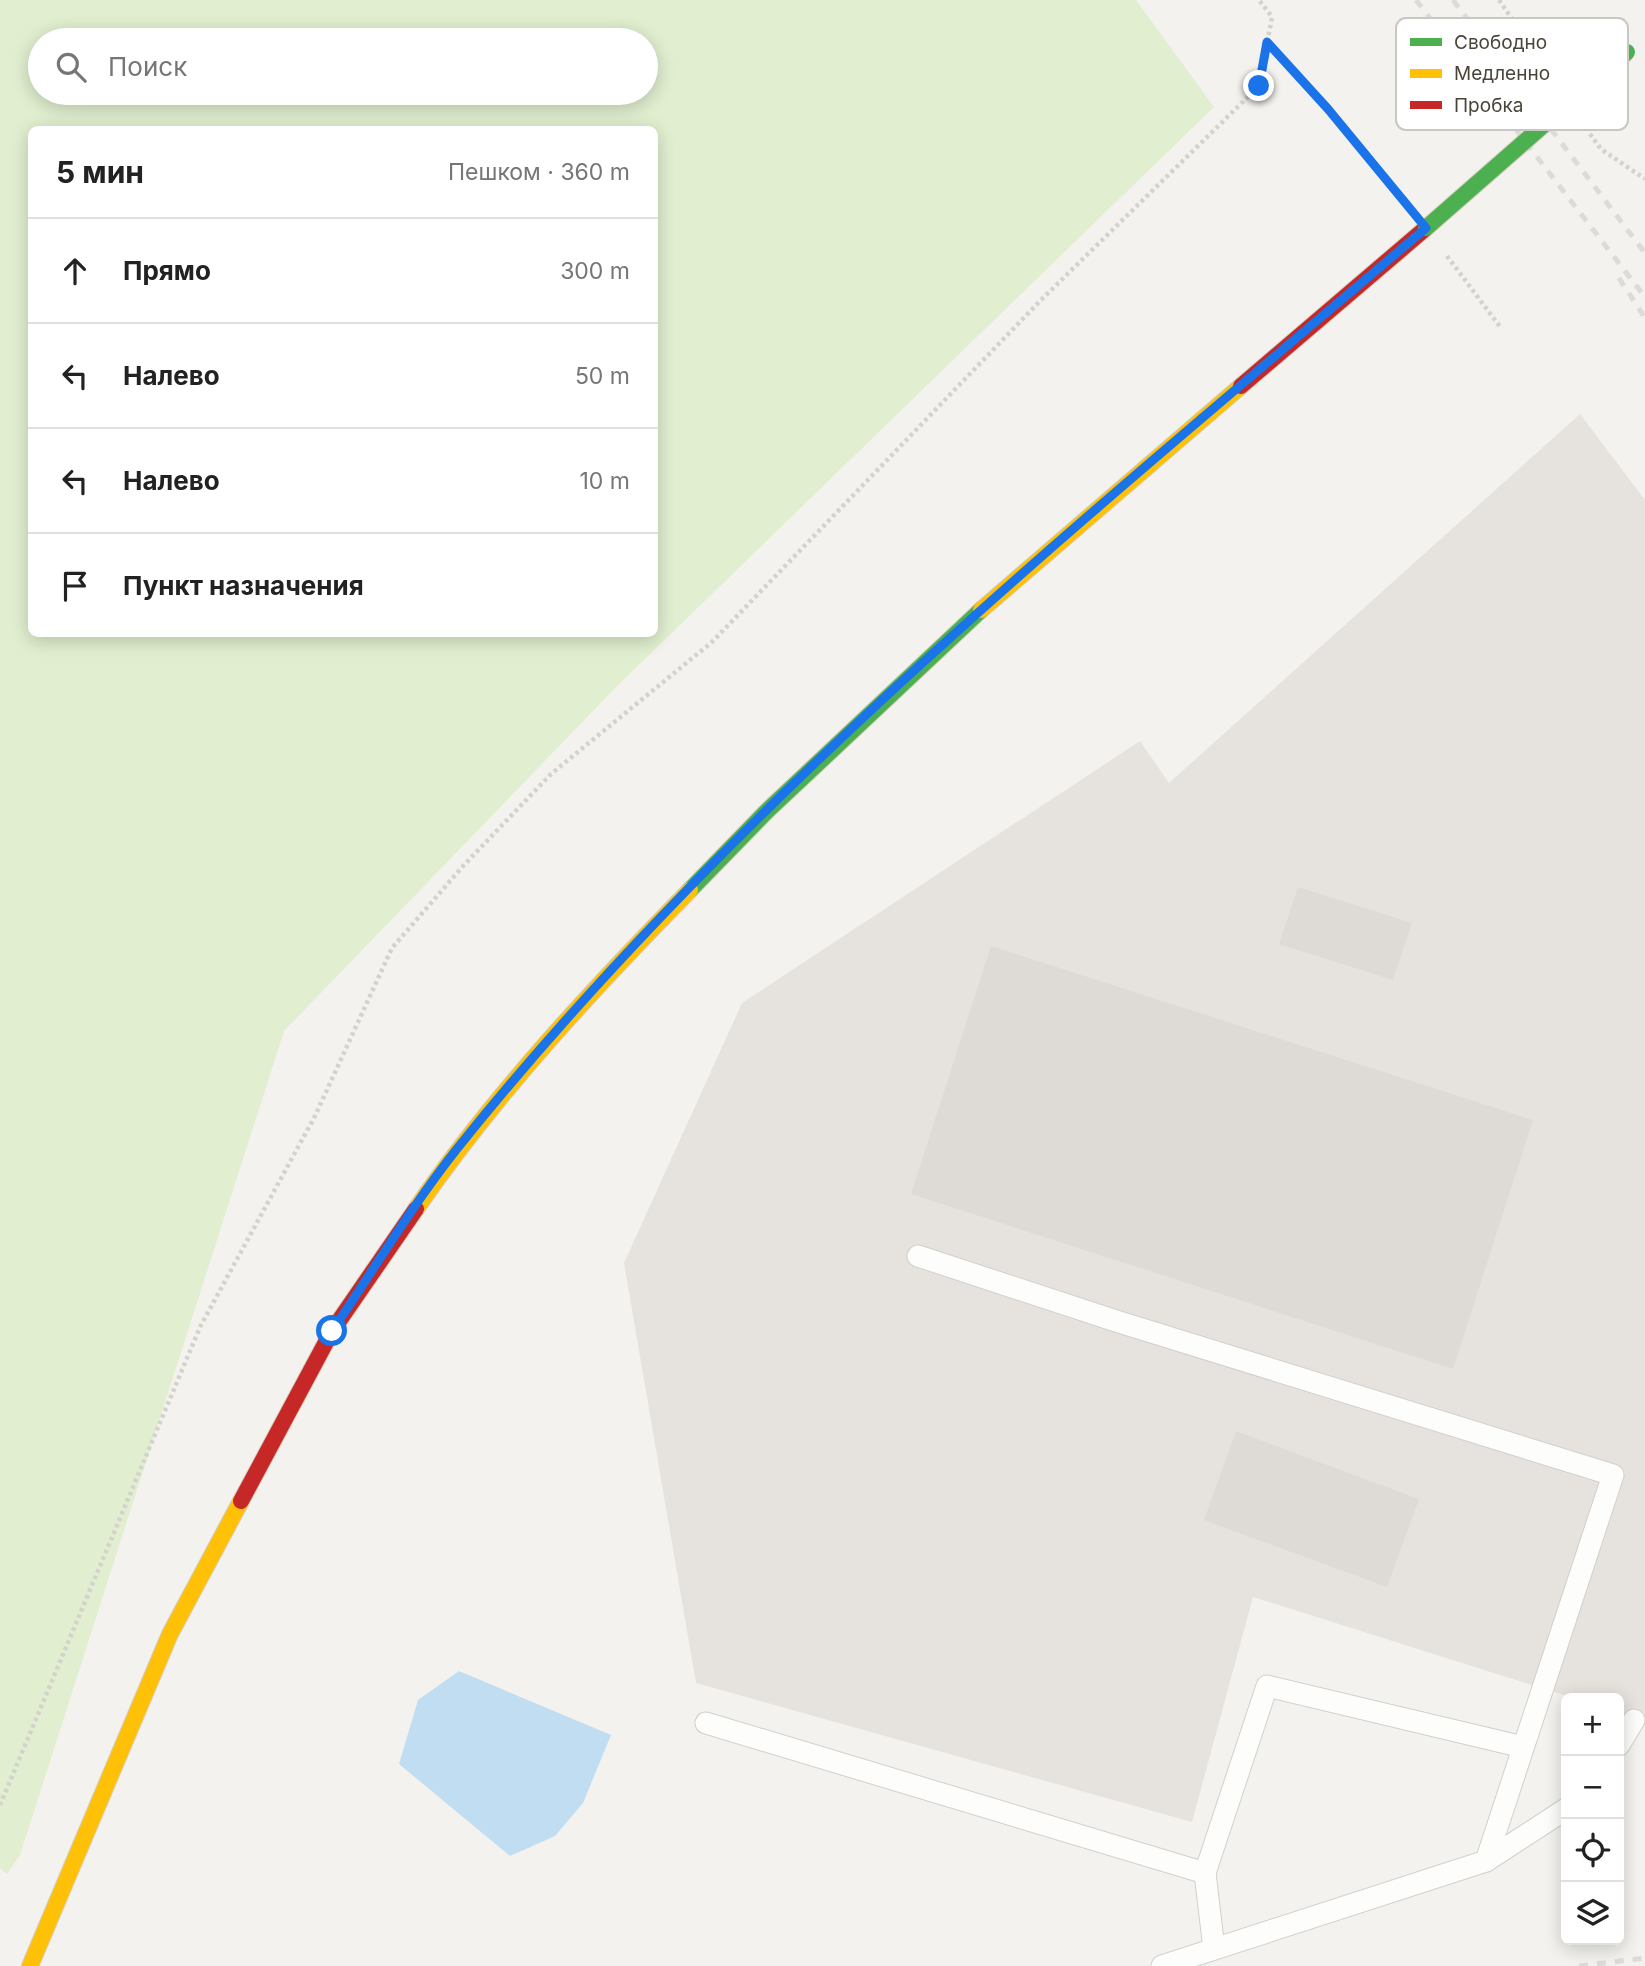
<!DOCTYPE html>
<html lang="ru">
<head>
<meta charset="utf-8">
<style>
  :root { --surface:#fff; --page:#f2f2f2; --text:#222; --muted:#767676; --line:#e0e0e0 }
  body { margin:0; font-family:Inter,sans-serif; background:var(--page); color:var(--text) }
  .controls { position:absolute; right:21px; bottom:21px; display:grid; overflow:hidden; border-radius:10px; box-shadow:0 4px 18px #0003 }
  .controls button { width:63px; height:63px; display:grid; place-items:center; padding:0; border:0; border-bottom:2px solid var(--line); background:var(--surface); color:var(--text); font:35px sans-serif }
  .stop { position:absolute; width:21px; height:21px; margin:-16px; border:5px solid #1a73e8; border-radius:50%; background:#fff }
  .stop.end { background:#1a73e8; border-color:#fff; box-shadow:0 2px 7px #0008 }
  .list { margin:0; padding:0; list-style:none }
  h2 { display:flex; justify-content:space-between; align-items:center; height:91px; margin:0; padding:0 28px; font-size:30px }
  h2 small { font-size:23px; font-weight:400; color:var(--muted) }
  .list li { display:grid; grid-template-columns:46px 1fr auto; gap:21px; align-items:center; box-sizing:border-box; height:105px; padding:0 28px; border-top:2px solid var(--line) }
  .list b { display:block; font-size:26px; white-space:nowrap }
  .list em { font-size:23px; font-style:normal; color:var(--muted) }
  .icon { flex:none; width:38px; height:38px; fill:none; stroke:currentColor; stroke-width:2; stroke-linecap:round; stroke-linejoin:round }
  .map { position:relative; flex:none; width:1645px; height:1966px; overflow:hidden }
  .search { position:absolute; background:var(--surface); box-shadow:0 4px 18px #0003; left:28px; top:28px; width:630px; height:77px; display:flex; align-items:center; gap:18px; box-sizing:border-box; padding:0 24px; border-radius:38px; color:var(--muted); font-size:26px }
  .panel { position:absolute; background:var(--surface); box-shadow:0 4px 18px #0003; left:28px; top:126px; width:630px; height:511px; border-radius:10px }
  .map>svg:first-child { display:block }
</style>
</head>
<body>
<div class="map">
<svg width="1645" height="1966" viewBox="0 0 1645 1966">
  <rect width="100%" height="100%" fill="#f4f2ee"/>
  <!-- industrial -->
  <polygon fill="#e6e2de" points="1580,414 1645,500 1645,1724 1619,1715 1619,1698 1573,1698 1253,1597 1192,1822 696,1683 624,1263 742,1003 1140,741 1169,783"/>
  <!-- green -->
  <path fill="#e1eecf" fill-rule="evenodd" d="M0 0H1136L1214 107 619 684 284 1031 20 1855 7 1874 0 1868ZM40 40H646V93H40ZM32 130H654V634H32Z"/>
  <!-- water -->
  <polygon fill="#c0ddf1" points="459,1671 611,1735 583,1803 555,1836 510,1856 399,1764 418,1700"/>
  <!-- building -->
  <g fill="#dedbd6">
    <polygon points="1298,887 1412,923 1393,980 1279,944"/>
    <polygon points="991,946 1533,1120 1453,1369 911,1194"/>
    <polygon points="1236,1431 1419,1499 1387,1587 1204,1520"/>
  </g>
  <g fill="none" stroke-linecap="round" stroke-linejoin="round">
    <defs>
      <g id="lane">
        <polyline points="918,1256 1116,1321 1613,1475 1486,1861 1162,1966"/>
        <polyline points="706,1723 1205,1873 1267,1686 1523,1747"/>
        <polyline points="1619,1745 1634,1720"/>
        <polyline points="1486,1861 1566,1809"/>
        <polyline points="1205,1873 1214,1949"/>
      </g>
      <polyline id="fast" points="690,890 767,811 981,610"/>
      <g id="slow">
        <polyline points="981,610 1241,386"/>
        <path d="M416 1209C495 1094 592 990 690 890"/>
        <polyline points="30,1966 170,1634 241,1501"/>
      </g>
      <g id="jam">
        <polyline points="1241,386 1426,228"/>
        <polyline points="241,1501 332,1331 416,1209"/>
      </g>
    </defs>
    <!-- lane casing -->
    <use href="#lane" stroke="#d2d0cb" stroke-width="23"/>
    <!-- fast casing -->
    <use href="#fast" stroke="#d6cebb" stroke-width="18"/>
    <!-- slow casing -->
    <use href="#slow" stroke="#d6cebb" stroke-width="18"/>
    <!-- jam casing -->
    <use href="#jam" stroke="#d6cebb" stroke-width="18"/>
    <!-- path -->
    <g stroke="#d3d2cc" stroke-width="4.5" stroke-dasharray="3.5 3.5" stroke-linecap="butt">
      <polyline points="1499,0 1548,72"/>
      <polyline points="1267,42 1327,109 1402,200"/>
      <polyline points="1590,134 1601,149 1645,179"/>
      <polyline points="1447,256 1501,328"/>
      <polyline points="0,1805 200,1327 315,1116 392,948 464,865 551,774 712,642 1041,300 1259,86 1272,17 1259,0"/>
    </g>
    <!-- lane -->
    <use href="#lane" stroke="#fdfdfc" stroke-width="21"/>
    <!-- fast -->
    <use href="#fast" stroke="#4caf50" stroke-width="16"/>
    <!-- slow -->
    <use href="#slow" stroke="#ffc107" stroke-width="16"/>
    <!-- jam -->
    <use href="#jam" stroke="#c62828" stroke-width="16"/>
    <!-- rail -->
    <g stroke="#dbdbda" stroke-width="5" stroke-dasharray="9 9" stroke-linecap="butt">
      <polyline points="1416,0 1645,297"/>
      <polyline points="1453,0 1645,253"/>
      <polyline points="1619,278 1645,318"/>
      <polyline points="1579,1966 1645,1958"/>
    </g>
    <defs>
      <polyline id="fast-bridge" points="1426,228 1627,52"/>
    </defs>
    <!-- fast-bridge casing -->
    <use href="#fast-bridge" stroke="#d6cebb" stroke-width="18" stroke-linecap="butt"/>
    <!-- fast-bridge -->
    <use href="#fast-bridge" stroke="#4caf50" stroke-width="16"/>
  </g>
  <g fill="none" stroke-linecap="round" stroke-linejoin="round">
    <!-- route -->
    <path stroke="#1a73e8" stroke-width="9" d="M332 1331C373 1271 411 1207 456 1150 734 802 1088 516 1426 228L1328 109 1267 42 1259 86"/>
  </g>
  <!-- legend -->
  <rect x="1396" y="18" width="232" height="112" rx="10" fill="#fff" stroke="#c9c7c4" stroke-width="2"/>
  <rect x="1410" y="38" width="32" height="8" fill="#4caf50"/>
  <rect x="1410" y="69" width="32" height="9" fill="#ffc107"/>
  <rect x="1410" y="101" width="32" height="8" fill="#c62828"/>
  <g font-size="19" fill="#4b4439">
    <text x="1454" y="49">Свободно</text>
    <text x="1454" y="80">Медленно</text>
    <text x="1454" y="112">Пробка</text>
  </g>
</svg>
<div class="controls">
<button>+</button>
<button>−</button>
<button><svg class="icon" aria-label="locate" viewBox="0 0 24 24"><circle cx="12" cy="12" r="6"/><path d="M12 2v4M12 18v4M2 12h4M18 12h4"/></svg></button>
<button><svg class="icon" aria-label="layers" viewBox="0 0 24 24"><path d="M12 4l9 5-9 5-9-5zM3 14l9 5 9-5"/></svg></button>
</div>
<div class="stop" style="left:332px;top:1331px"></div>
<div class="stop end" style="left:1259px;top:86px"></div>
<div class="search"><svg class="icon" aria-label="search" viewBox="0 0 24 24"><circle cx="10" cy="10" r="6"/><path d="M15 15l6 6"/></svg>Поиск</div>
<section class="panel">
<h2>5 мин<small>Пешком · 360 m</small></h2>
<ul class="list">
<li><svg class="icon" aria-label="ahead" viewBox="0 0 24 24"><path d="M12 20V5M6 11l6-6 6 6"/></svg><div><b>Прямо</b></div><em>300 m</em></li>
<li><svg class="icon" aria-label="left" viewBox="0 0 24 24"><path d="M17 20v-9H6M10 6l-5 5 5 5"/></svg><div><b>Налево</b></div><em>50 m</em></li>
<li><svg class="icon" aria-label="left" viewBox="0 0 24 24"><path d="M17 20v-9H6M10 6l-5 5 5 5"/></svg><div><b>Налево</b></div><em>10 m</em></li>
<li><svg class="icon" aria-label="arrive" viewBox="0 0 24 24"><path d="M6 21V4h12l-3 4 3 4H6"/></svg><div><b>Пункт назначения</b></div></li>
</ul>
</section>
</div>
</body>
</html>
